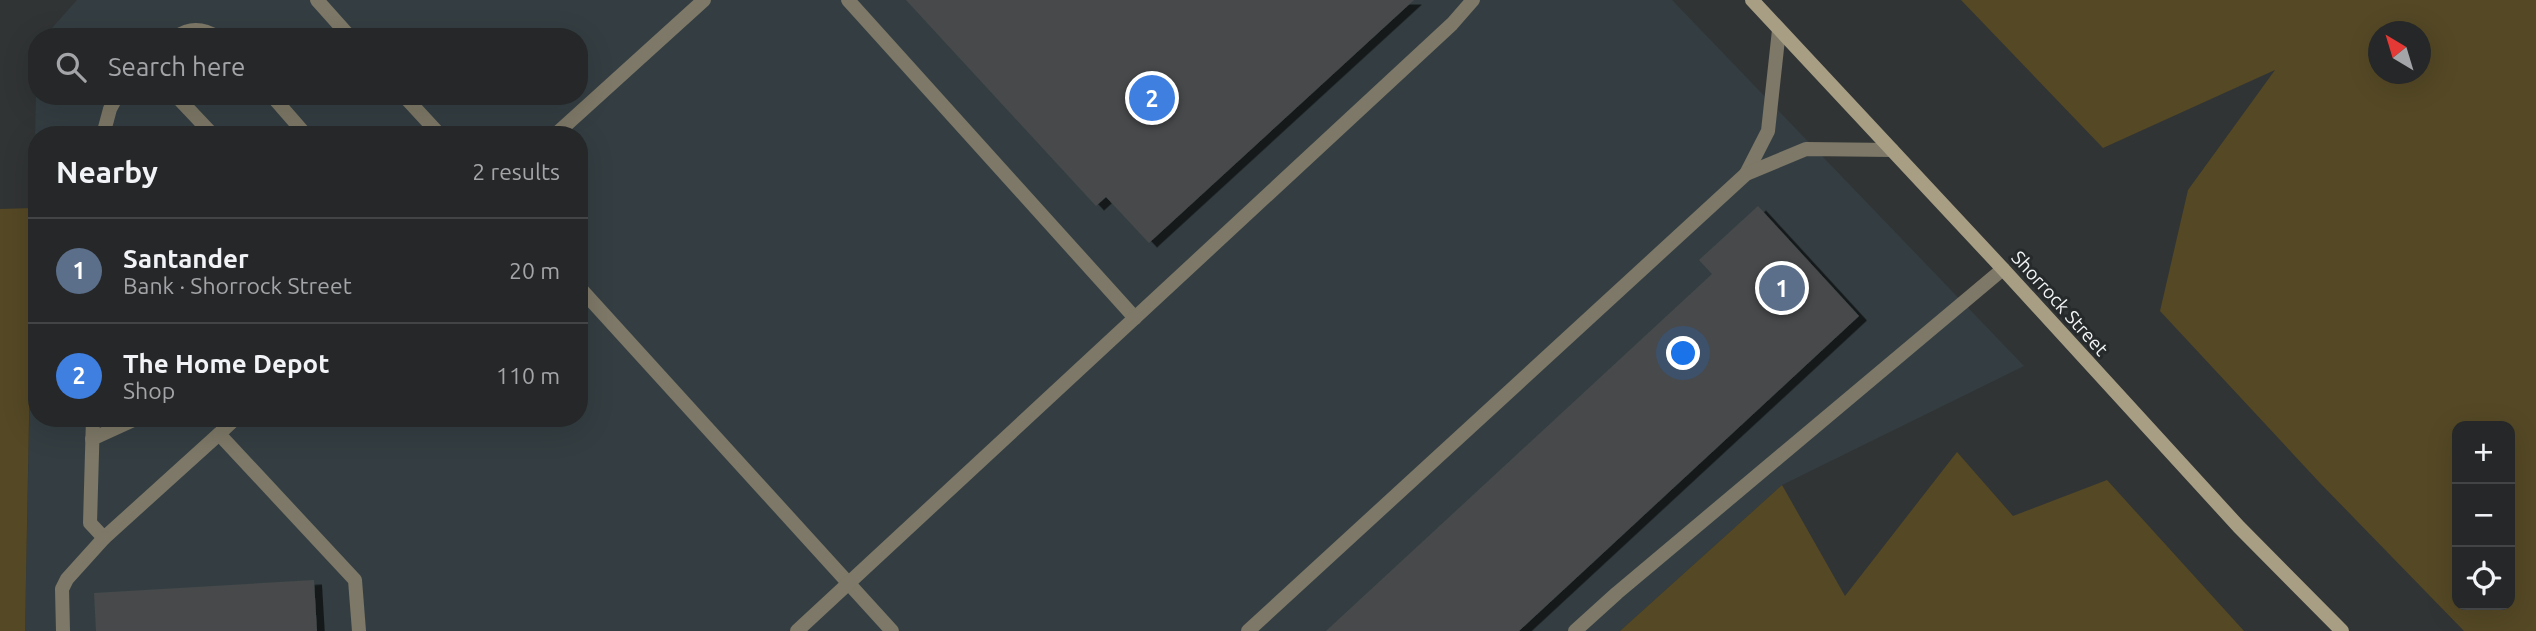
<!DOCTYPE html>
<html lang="en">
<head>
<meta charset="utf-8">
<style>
  :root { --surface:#252728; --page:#2d2f30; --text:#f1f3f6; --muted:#a3a5a8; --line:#424445; --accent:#ea580c }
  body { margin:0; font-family:Ubuntu,sans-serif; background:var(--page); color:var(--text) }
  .controls { position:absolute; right:21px; bottom:21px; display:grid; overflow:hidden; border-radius:14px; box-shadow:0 7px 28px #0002 }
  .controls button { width:63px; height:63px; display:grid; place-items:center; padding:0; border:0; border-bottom:2px solid var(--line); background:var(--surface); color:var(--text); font:35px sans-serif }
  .compass { position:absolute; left:2368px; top:21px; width:63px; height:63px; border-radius:50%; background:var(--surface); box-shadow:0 7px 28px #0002; rotate:322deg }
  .you { position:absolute; left:1684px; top:354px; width:24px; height:24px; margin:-18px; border:5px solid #fff; border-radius:50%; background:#1a73e8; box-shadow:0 0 0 10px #1a73e833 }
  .badge { display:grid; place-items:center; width:46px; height:46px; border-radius:50%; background:var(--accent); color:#fff; font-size:23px; font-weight:700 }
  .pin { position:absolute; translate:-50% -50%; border:4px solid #fff; box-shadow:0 2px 7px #0006 }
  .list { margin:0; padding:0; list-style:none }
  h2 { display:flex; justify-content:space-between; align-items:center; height:91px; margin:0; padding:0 28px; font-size:30px }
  h2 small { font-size:23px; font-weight:400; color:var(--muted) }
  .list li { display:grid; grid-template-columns:46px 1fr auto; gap:21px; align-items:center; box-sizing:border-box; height:105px; padding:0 28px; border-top:2px solid var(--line) }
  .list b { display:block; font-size:26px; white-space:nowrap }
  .list p { margin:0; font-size:23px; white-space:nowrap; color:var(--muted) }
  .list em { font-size:23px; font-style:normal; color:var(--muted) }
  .icon { flex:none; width:38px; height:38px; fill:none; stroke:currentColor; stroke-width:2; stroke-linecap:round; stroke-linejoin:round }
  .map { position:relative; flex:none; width:2536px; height:631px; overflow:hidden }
  .search { position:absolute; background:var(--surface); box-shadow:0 7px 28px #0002; left:28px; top:28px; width:560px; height:77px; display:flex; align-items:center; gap:18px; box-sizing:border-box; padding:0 24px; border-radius:28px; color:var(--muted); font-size:26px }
  .panel { position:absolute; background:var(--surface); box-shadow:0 7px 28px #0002; left:28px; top:126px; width:560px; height:301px; border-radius:28px }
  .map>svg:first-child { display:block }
</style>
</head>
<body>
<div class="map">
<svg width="2536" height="631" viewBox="0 0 2536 631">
  <defs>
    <filter id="shadow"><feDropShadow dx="8" dy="4.5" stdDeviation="0" flood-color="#0009"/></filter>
  </defs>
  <rect width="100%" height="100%" fill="#313435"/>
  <!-- built -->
  <path fill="#343e42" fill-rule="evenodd" d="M77 0H1672L2024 366 1782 485 1620 631H25L37 45V96H579V37H44ZM37 135H579V418H37Z"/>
  <!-- green -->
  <g fill="#544825" fill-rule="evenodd">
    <path d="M1961 0H2536V631H2464L2320 483 2160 311 2188 190 2275 70 2103 148ZM2378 32H2420V74H2378ZM2457 426H2510V605H2457Z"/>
    <polygon points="33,208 25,631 0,631 0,209"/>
    <polygon points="1957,452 2013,516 2107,480 2244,631 1620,631 1782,485 1845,596"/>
  </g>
  <!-- building -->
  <g fill="#464a4b" filter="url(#shadow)">
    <polygon points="906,0 1414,0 1149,243 1106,197 1096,206"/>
    <polygon points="1758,206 1859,316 1519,631 1326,631 1712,274 1699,260"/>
    <polygon points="314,580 317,631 96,631 94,593"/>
  </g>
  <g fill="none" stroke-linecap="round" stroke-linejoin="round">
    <!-- service -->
    <g stroke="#7d7867" stroke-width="14">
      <polyline points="317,0 350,37"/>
      <polyline points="848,0 1135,318"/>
      <path d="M176 37C190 27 203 28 217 37"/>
      <polyline points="166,96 179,99 213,135"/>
      <polyline points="272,96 306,135"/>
      <polyline points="404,96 440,135"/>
      <polyline points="103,135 110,109 117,96"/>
      <polyline points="555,135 704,0"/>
      <polyline points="1746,174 1768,131 1779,30"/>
      <polyline points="579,287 892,631"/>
      <polyline points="93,418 90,523 104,538 219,434"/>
      <polyline points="236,418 219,434 355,580 359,631"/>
      <polyline points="92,439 138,418"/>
      <polyline points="63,631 62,589 67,579 104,538"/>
      <polyline points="797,631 1452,24 1473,0"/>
      <polyline points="1248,631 1746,174 1806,149 1892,150"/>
      <polyline points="1575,631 1617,593 2003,269"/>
    </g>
    <!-- secondary -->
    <polyline stroke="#a79e84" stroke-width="14" points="1752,0 2003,269 2239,527 2342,631"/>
  </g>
  <g text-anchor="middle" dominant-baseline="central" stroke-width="6" stroke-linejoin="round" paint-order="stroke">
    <!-- street labels -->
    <g font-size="19" fill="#f2f4f5" stroke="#272a2b">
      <text transform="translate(2060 303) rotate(48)">Shorrock Street</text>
    </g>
  </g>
</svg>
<div class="controls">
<button>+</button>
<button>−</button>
<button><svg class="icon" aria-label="locate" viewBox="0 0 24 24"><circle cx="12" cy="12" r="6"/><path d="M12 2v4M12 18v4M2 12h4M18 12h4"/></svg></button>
</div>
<svg class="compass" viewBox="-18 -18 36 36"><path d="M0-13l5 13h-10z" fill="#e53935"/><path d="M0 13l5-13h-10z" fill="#a3a5a8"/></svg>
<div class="you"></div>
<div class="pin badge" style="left:1782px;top:288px;background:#5c6f8a">1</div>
<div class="pin badge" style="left:1152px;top:98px;background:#3f7fe0">2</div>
<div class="search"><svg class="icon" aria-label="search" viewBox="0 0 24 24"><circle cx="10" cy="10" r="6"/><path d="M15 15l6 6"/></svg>Search here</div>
<section class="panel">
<h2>Nearby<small>2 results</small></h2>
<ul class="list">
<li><span class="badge" style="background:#5c6f8a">1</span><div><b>Santander</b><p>Bank · Shorrock Street</p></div><em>20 m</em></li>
<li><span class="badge" style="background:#3f7fe0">2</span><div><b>The Home Depot</b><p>Shop</p></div><em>110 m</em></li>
</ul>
</section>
</div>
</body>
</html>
